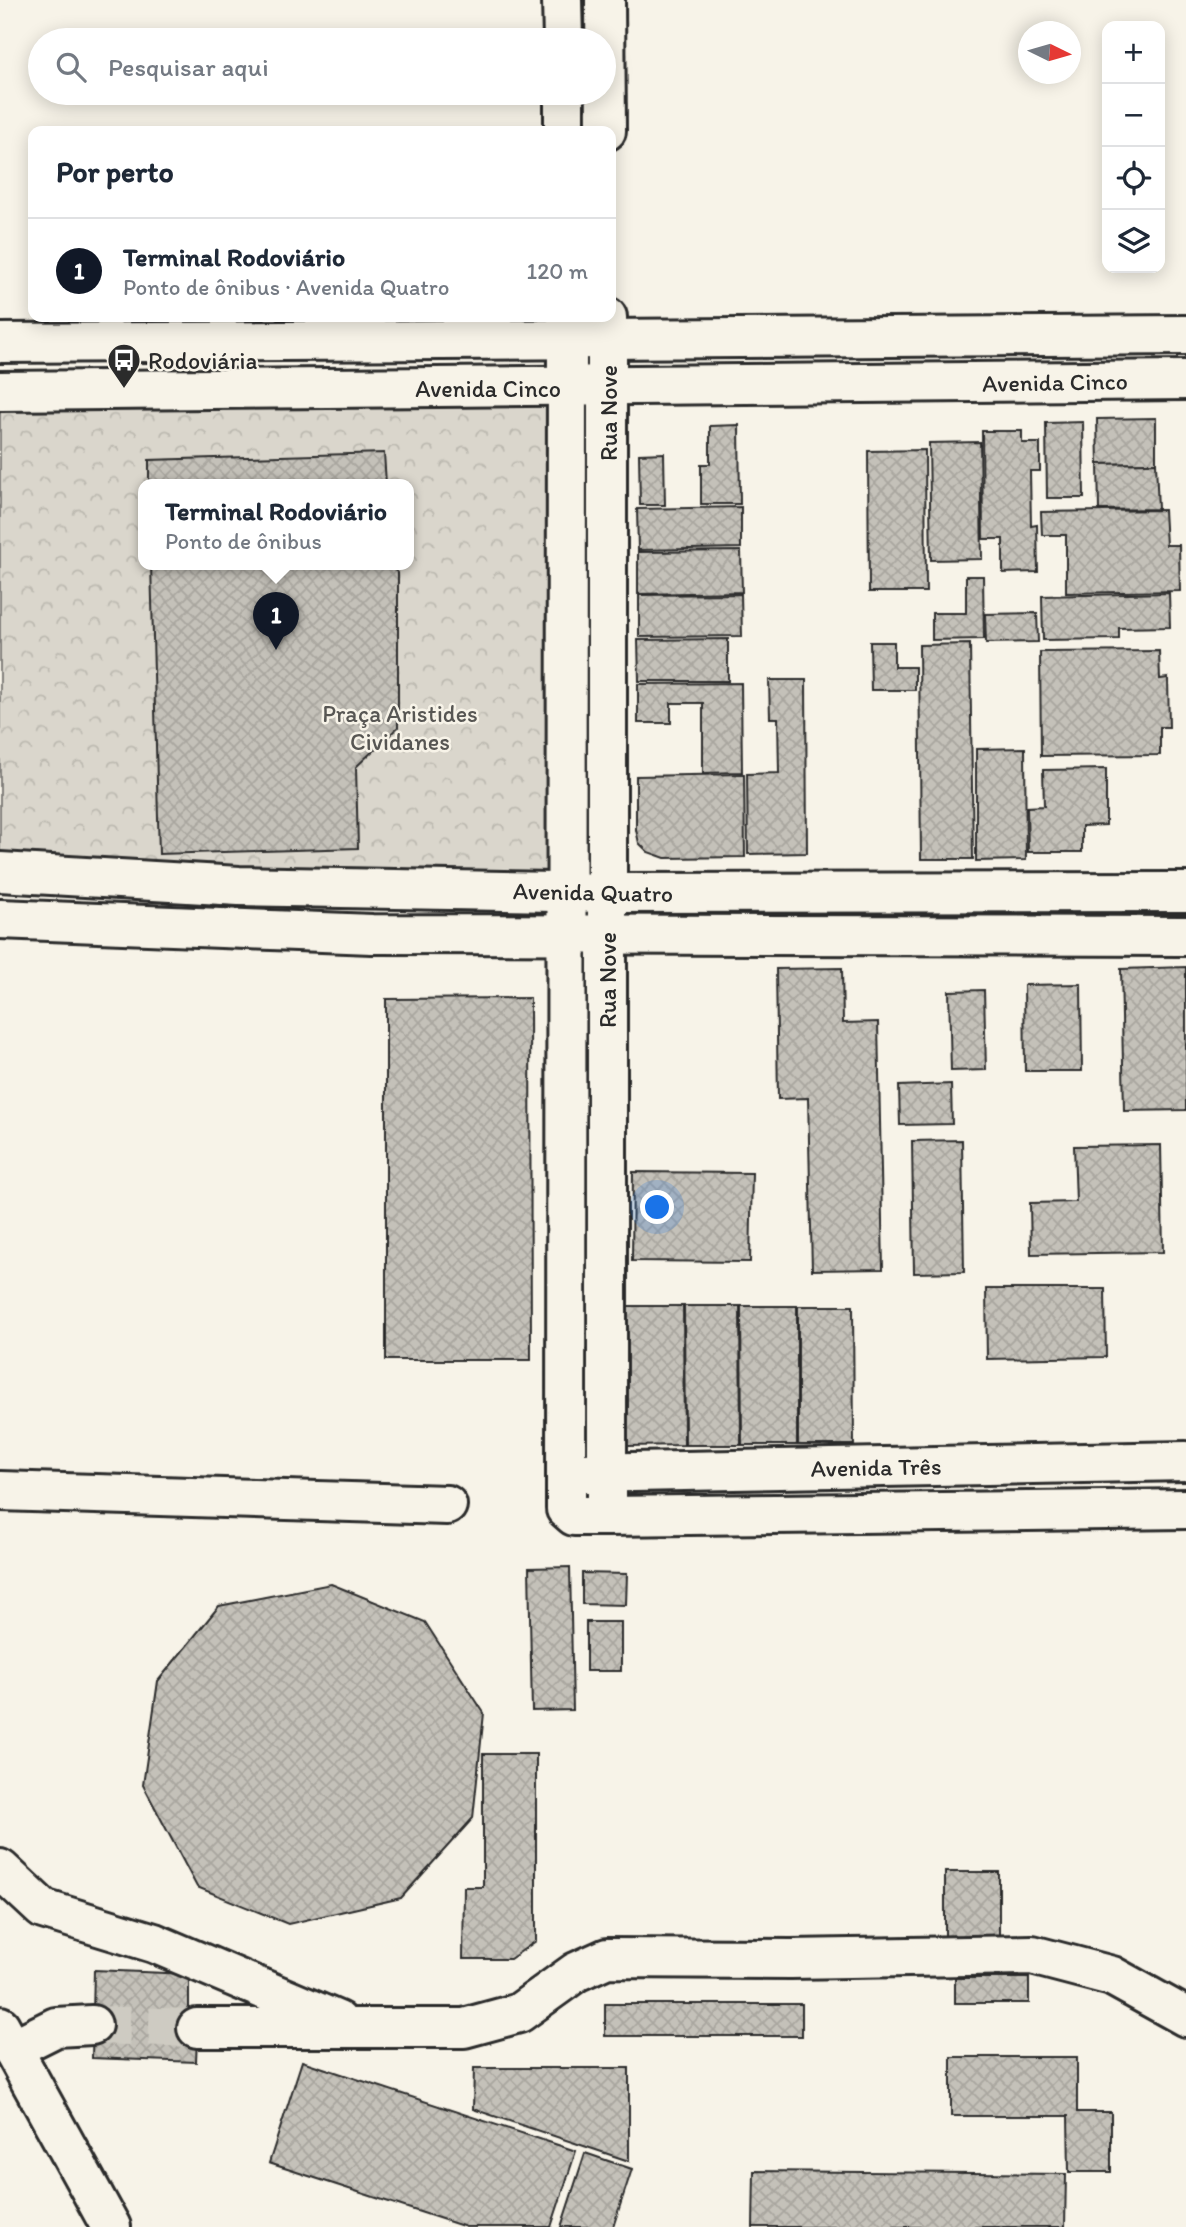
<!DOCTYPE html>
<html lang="pt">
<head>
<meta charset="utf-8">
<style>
  :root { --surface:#fff; --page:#f6f6f7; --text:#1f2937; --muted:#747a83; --line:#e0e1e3; --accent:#111827 }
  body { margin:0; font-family:Itim,sans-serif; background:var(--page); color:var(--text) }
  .controls { position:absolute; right:21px; top:21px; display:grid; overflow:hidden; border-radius:14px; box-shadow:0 4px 18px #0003 }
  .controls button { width:63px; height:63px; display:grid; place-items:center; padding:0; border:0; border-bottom:2px solid var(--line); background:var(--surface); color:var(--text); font:35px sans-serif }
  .compass { position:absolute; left:1018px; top:21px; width:63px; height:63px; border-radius:50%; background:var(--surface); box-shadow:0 4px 18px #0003; rotate:95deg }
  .you { position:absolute; left:658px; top:1208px; width:24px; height:24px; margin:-18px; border:5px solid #fff; border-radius:50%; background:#1a73e8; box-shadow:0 0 0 10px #1a73e833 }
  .badge { display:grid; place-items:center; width:46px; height:46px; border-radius:50%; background:var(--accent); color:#fff; font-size:23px; font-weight:700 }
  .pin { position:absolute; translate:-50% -58px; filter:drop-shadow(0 2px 4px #0008) }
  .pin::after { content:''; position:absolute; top:37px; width:24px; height:21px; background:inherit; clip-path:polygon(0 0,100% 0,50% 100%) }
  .popup { position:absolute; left:138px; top:479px; width:276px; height:91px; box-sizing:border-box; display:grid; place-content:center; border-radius:14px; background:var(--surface); filter:drop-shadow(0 2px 5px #0005); font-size:23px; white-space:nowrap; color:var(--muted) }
  .popup b { font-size:26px; color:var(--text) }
  .popup::after { content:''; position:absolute; left:50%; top:100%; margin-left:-14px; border:14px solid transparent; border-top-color:var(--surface) }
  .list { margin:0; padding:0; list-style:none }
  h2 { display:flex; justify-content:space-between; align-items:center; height:91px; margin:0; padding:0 28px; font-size:30px }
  h2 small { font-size:23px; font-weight:400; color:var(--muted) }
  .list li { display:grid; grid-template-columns:46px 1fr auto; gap:21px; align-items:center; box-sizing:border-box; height:105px; padding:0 28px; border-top:2px solid var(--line) }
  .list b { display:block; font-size:26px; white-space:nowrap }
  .list p { margin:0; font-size:23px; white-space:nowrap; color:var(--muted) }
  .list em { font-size:23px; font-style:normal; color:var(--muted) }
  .icon { flex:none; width:38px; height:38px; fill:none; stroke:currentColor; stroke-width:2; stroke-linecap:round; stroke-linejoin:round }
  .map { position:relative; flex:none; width:1186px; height:2227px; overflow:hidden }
  .search { position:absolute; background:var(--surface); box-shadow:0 4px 18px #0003; left:28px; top:28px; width:588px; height:77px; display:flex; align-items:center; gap:18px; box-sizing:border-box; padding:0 24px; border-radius:38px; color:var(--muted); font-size:26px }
  .panel { position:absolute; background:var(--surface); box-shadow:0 4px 18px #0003; left:28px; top:126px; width:588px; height:196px; border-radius:14px }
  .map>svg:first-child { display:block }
</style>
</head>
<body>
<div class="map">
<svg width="1186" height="2227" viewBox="0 0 1186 2227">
  <defs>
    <pattern id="forest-crowns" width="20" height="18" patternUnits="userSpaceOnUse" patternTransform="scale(1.75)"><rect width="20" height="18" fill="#dad6cc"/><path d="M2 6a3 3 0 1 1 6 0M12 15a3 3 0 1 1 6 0" fill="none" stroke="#bbb8af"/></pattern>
    <pattern id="building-cross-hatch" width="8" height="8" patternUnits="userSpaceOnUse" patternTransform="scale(1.75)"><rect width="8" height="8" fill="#c4c1b9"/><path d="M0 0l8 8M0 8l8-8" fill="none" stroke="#a9a69f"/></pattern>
  </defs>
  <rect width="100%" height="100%" fill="#f7f3e8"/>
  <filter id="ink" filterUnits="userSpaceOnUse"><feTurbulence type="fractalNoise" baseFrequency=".0143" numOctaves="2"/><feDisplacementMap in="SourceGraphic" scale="14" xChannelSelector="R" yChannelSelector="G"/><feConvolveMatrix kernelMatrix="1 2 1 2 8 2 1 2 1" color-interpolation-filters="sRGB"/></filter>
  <g filter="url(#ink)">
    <!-- forest -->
    <path fill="url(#forest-crowns)" stroke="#82807c" stroke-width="2" fill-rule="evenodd" d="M567 387 566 892 0 872V391ZM143 484H409V564H143Z"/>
    <!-- building -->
    <g fill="url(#building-cross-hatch)" stroke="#2b2b2b" stroke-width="2">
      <polygon points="1156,418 1156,463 1098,464 1097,419"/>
      <polygon points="1083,422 1084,498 1047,498 1046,423"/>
      <polygon points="739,425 740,504 701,504 701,464 710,464 710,426"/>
      <polygon points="982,431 1022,431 1022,443 1040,443 1040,471 1030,471 1031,526 1037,525 1038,572 1003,573 1003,539 983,539"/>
      <polygon points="980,442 982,559 931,560 929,443"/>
      <polygon points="925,450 926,592 869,592 868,451"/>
      <polygon points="384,453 386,484 149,484 149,460"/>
      <polygon points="664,453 665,505 640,505 639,454"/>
      <polygon points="1156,463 1158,509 1099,510 1098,464"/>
      <polygon points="741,507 741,548 638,550 637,509"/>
      <polygon points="1164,510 1166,545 1179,545 1180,591 1066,593 1066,535 1042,535 1041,512"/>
      <polygon points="741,551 742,592 638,594 638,552"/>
      <polygon points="151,564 388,564 398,573 398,727 356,767 358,848 159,854"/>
      <polygon points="966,576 983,576 984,639 932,640 932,613 966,613"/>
      <polygon points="1169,593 1170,627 1119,628 1119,639 1043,640 1042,596"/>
      <polygon points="741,594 742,636 639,637 639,595"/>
      <polygon points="1037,613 1038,642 986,643 985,614"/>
      <polygon points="728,639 728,681 639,681 638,640"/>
      <polygon points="870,642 894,642 894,667 915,667 915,690 871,690"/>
      <polygon points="970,644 973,859 921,859 919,645"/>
      <polygon points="1159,651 1160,679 1168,678 1169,727 1160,727 1160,755 1041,756 1040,652"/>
      <polygon points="769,680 806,680 807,853 748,854 747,774 779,773 778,718 770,718"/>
      <polygon points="741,683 742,772 703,773 703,703 671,703 671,723 638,723 638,684"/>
      <polygon points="1025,748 1026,860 976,861 976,749"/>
      <polygon points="1106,769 1106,825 1082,826 1082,852 1028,852 1027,807 1044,806 1043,770"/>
      <polygon points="744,774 745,857 665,858 648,852 639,843 636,830 636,776"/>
      <polygon points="1186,967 1186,1110 1124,1111 1121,969"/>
      <polygon points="842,968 843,1023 878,1022 883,1269 812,1270 808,1098 778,1099 776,969"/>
      <polygon points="1081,984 1082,1071 1025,1071 1024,985"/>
      <polygon points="984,990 986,1070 951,1071 949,991"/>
      <polygon points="530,998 531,1360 386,1360 386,999"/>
      <polygon points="951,1084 952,1124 900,1125 899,1086"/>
      <polygon points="962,1140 964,1272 914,1273 912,1141"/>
      <polygon points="1161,1145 1163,1252 1031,1254 1030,1203 1076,1202 1074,1146"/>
      <polygon points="633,1172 752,1173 750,1262 632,1261"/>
      <polygon points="986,1289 1105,1289 1106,1357 987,1359"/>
      <polygon points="628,1306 683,1306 684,1445 628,1446"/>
      <polygon points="684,1306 740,1306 741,1445 685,1445"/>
      <polygon points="741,1306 797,1306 797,1445 742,1445"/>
      <polygon points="798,1306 853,1306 854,1445 798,1445"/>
      <polygon points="570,1567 573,1710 532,1711 529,1568"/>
      <polygon points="582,1573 627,1574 626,1605 582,1604"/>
      <polygon points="331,1584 425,1622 484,1713 473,1818 401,1898 288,1924 197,1887 143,1785 158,1681 219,1606"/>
      <rect x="586" y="1622" width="35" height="49"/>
      <polygon points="483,1754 536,1754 536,1941 510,1959 463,1959 464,1887 483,1887"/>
      <rect x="945" y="1872" width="54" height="67"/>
      <polygon points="94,1970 189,1974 189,2009 198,2010 196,2062 92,2058"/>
      <rect x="955" y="1978" width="74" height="25"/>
      <rect x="605" y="2004" width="197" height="32"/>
      <polygon points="951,2057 1077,2057 1077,2112 1111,2112 1111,2172 1069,2172 1068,2116 951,2116"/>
      <polygon points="302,2061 576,2151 551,2227 466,2227 269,2163"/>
      <polygon points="474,2068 629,2068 629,2161 473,2109"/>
      <polygon points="585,2153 632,2169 613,2227 561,2227"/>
      <polygon points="754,2171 1066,2174 1065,2227 753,2227"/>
    </g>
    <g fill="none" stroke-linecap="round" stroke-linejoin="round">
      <!-- minor-tunnel -->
      <polyline stroke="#cecbc2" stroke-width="38" stroke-dasharray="38 19" stroke-linecap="butt" points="92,2025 197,2028"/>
      <defs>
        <g id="minor">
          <polyline points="562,0 563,40"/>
          <polyline points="605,0 606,131"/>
          <polyline points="564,93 564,131"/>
          <polyline points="567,317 566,1509 574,1516 607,1516 1186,1509"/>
          <polyline points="0,343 1186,335"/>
          <polyline points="0,391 1186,380"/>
          <polyline points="583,1473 1186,1461"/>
          <polyline points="0,1491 447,1505"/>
          <polyline points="607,1516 607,317"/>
          <polyline points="0,1869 43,1909 154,1943 338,2021"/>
          <polyline points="0,2026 111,2227"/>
          <polyline points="197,2028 464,2028 519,2013 576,1972 607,1958 791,1959 1032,1955 1112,1976 1186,2017"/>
          <polyline points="12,2049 56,2027 92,2025"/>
        </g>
        <g id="major">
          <polyline points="0,872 239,886 608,893 1186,892"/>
          <polyline points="0,919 372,934 1186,936"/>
        </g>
      </defs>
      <!-- minor casing -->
      <use href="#minor" stroke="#2b2b2b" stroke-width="44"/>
      <!-- major casing -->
      <use href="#major" stroke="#2b2b2b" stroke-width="44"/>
      <!-- minor -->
      <use href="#minor" stroke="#f7f3e8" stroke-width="38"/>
      <!-- major -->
      <use href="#major" stroke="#f7f3e8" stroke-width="38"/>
    </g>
  </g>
  <!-- icons -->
  <defs>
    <symbol id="bus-pin" viewBox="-11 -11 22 30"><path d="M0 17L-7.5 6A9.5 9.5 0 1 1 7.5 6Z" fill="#2b2b2b" stroke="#f7f3e8"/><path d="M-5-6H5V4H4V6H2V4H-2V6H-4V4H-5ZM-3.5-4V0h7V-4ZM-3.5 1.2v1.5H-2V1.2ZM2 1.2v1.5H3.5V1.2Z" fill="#fff"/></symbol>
  </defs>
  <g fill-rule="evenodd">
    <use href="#bus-pin" x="105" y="341" width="38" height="52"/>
  </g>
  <g text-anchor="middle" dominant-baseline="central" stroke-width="5" stroke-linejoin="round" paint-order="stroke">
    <!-- poi labels -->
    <g font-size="24" fill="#2b2b2b" stroke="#f7f3e8" text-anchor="start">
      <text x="148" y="360">Rodoviária</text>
    </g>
    <!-- street labels -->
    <g font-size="24" fill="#2b2b2b" stroke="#f7f3e8">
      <text transform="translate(1055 382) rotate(-1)">Avenida Cinco</text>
      <text x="488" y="388">Avenida Cinco</text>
      <text transform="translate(608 413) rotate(-90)">Rua Nove</text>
      <text transform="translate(593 892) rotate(1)">Avenida Quatro</text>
      <text transform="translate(607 980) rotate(-90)">Rua Nove</text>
      <text transform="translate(876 1467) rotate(-1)">Avenida Três</text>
    </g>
    <!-- park labels -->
    <g font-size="24" fill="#575653" stroke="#f7f3e8">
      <text x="400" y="713">Praça Aristides<tspan x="400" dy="28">Cividanes</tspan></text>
    </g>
  </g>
</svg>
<div class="controls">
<button>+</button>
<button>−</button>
<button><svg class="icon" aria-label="locate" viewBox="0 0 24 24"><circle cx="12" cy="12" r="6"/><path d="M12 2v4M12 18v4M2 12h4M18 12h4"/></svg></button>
<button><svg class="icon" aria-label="layers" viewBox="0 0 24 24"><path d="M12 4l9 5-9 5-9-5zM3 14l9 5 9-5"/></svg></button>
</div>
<svg class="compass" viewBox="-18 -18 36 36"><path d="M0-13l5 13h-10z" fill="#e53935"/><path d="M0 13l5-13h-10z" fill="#747a83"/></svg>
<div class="you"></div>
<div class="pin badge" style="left:276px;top:650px">1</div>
<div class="popup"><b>Terminal Rodoviário</b>Ponto de ônibus</div>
<div class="search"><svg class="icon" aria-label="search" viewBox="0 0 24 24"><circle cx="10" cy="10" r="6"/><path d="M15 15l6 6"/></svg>Pesquisar aqui</div>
<section class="panel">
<h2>Por perto<small></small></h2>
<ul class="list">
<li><span class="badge">1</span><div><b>Terminal Rodoviário</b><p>Ponto de ônibus · Avenida Quatro</p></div><em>120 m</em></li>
</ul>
</section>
</div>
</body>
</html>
